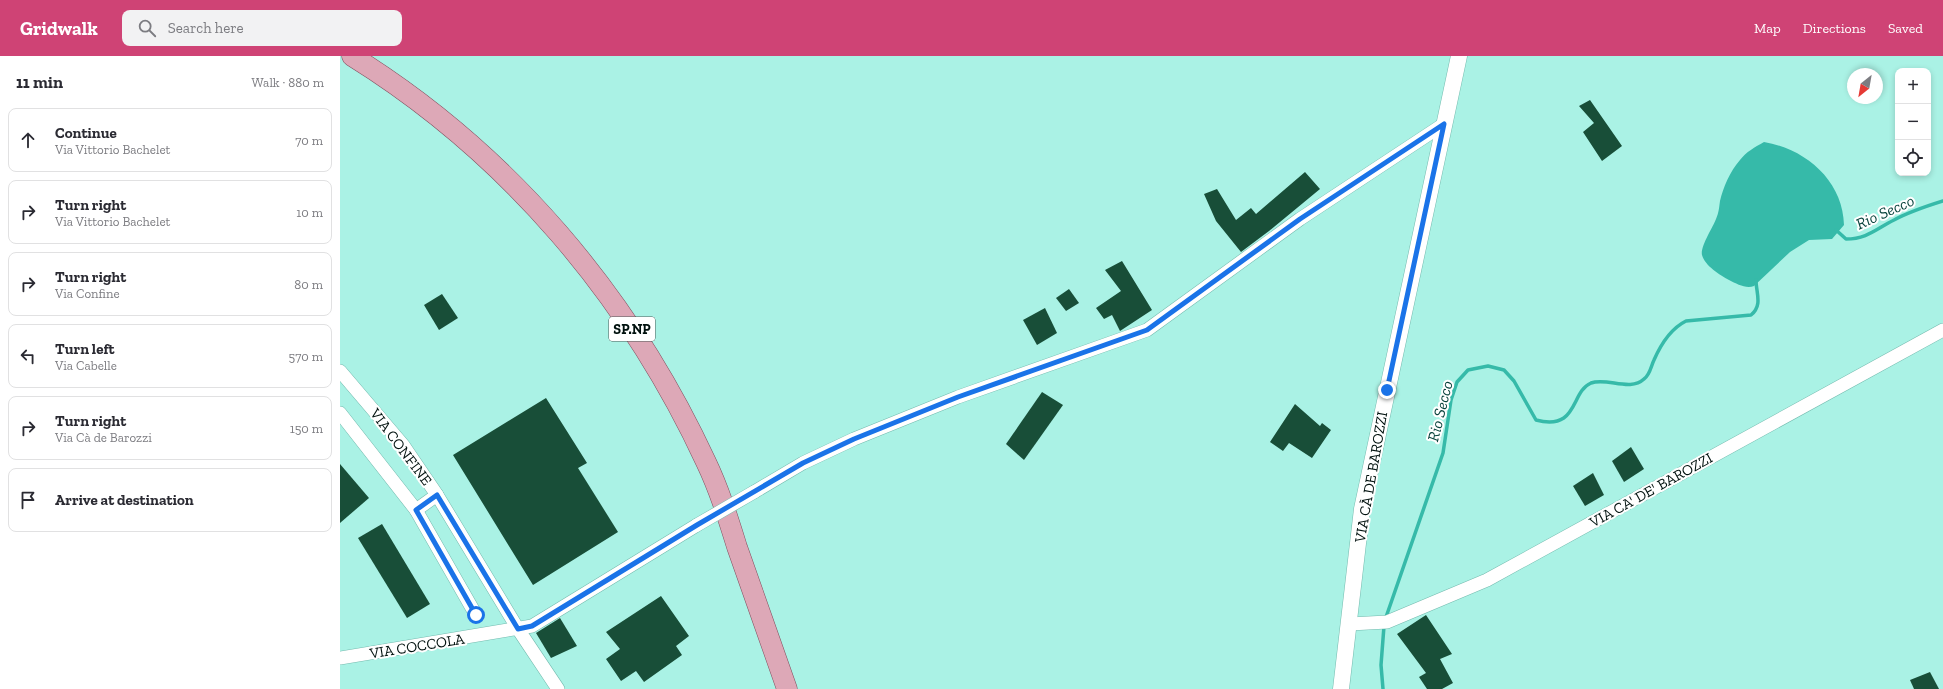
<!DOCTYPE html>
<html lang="en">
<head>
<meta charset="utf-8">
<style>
  :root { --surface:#fff; --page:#f2f2f3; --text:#2b2b33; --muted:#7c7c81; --line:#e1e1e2; --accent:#cf4375 }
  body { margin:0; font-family:"Zilla Slab",serif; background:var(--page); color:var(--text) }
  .controls { position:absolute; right:12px; top:12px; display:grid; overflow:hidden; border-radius:8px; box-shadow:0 2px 6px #0003 }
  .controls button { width:36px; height:36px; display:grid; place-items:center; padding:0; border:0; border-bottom:1px solid var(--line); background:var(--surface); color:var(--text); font:20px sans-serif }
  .compass { position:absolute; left:1507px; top:12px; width:36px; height:36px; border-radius:50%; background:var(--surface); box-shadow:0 2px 6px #0003; rotate:211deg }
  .stop { position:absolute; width:12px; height:12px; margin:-9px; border:3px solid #1a73e8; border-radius:50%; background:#fff }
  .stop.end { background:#1a73e8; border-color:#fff; box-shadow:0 1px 4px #0008 }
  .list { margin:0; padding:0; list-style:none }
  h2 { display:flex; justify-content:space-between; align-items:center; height:52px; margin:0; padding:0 16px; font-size:17px }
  h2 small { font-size:13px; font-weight:400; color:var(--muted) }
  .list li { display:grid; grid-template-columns:26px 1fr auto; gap:12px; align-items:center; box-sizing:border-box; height:64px; margin:0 8px 8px; padding:0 8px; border:1px solid var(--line); border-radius:8px }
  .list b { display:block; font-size:15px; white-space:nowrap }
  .list p { margin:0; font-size:13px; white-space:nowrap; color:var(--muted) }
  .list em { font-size:13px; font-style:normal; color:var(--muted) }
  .icon { flex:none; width:22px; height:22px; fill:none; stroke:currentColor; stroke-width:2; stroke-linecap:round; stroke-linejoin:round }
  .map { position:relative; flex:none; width:1603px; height:633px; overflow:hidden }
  header { display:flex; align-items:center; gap:24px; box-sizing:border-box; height:56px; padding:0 20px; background:var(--accent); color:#fff }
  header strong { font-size:19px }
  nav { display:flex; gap:22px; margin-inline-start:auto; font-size:14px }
  .search { width:280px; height:36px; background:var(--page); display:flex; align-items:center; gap:10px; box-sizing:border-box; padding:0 14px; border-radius:8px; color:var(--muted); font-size:15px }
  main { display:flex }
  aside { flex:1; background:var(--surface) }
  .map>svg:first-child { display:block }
</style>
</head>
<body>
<header>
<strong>Gridwalk</strong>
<div class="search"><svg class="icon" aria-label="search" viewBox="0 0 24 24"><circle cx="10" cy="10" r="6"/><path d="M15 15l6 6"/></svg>Search here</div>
<nav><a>Map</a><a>Directions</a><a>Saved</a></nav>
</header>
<main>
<aside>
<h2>11 min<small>Walk · 880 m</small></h2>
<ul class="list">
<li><svg class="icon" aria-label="ahead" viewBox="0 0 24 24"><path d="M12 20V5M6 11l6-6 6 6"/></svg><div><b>Continue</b><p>Via Vittorio Bachelet</p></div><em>70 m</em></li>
<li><svg class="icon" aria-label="right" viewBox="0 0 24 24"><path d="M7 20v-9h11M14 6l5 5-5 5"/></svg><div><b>Turn right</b><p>Via Vittorio Bachelet</p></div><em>10 m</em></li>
<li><svg class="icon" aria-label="right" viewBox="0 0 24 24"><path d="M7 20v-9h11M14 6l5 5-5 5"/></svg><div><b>Turn right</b><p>Via Confine</p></div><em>80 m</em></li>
<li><svg class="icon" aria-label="left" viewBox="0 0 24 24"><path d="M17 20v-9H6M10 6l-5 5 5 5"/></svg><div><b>Turn left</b><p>Via Cabelle</p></div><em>570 m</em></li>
<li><svg class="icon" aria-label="right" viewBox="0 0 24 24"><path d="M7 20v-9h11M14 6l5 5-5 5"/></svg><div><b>Turn right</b><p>Via Cà de Barozzi</p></div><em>150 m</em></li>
<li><svg class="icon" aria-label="arrive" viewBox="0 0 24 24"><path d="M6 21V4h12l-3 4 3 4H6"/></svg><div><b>Arrive at destination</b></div></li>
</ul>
</aside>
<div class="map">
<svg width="1603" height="633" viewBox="0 0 1603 633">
  <rect width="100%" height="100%" fill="#aaf2e5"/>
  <!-- water -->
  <path fill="#36baa9" d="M1424 86C1466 93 1503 125 1504 169L1492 183 1469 184 1450 196 1414 230C1406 233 1397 228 1389 224 1380 219 1365 210 1362 199 1360 191 1373 171 1376 163 1379 156 1379 152 1380 145 1383 132 1390 115 1400 104 1406 96 1415 91 1424 86Z"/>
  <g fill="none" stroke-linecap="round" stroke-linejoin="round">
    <!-- stream -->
    <g stroke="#36baa9" stroke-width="3.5">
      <path d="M1496 174 1506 183C1527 183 1536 173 1554 164 1569 156 1587 150 1603 145"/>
      <path d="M1045 564 1103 397 1111 344 1117 326 1128 314 1148 310 1164 314 1174 325 1196 364C1239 375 1230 336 1251 327 1267 321 1290 336 1304 323 1310 319 1311 310 1314 304 1321 288 1330 273 1346 265L1411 259C1423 249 1416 237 1416 224"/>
      <polyline points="1043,633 1041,609 1044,570"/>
    </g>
  </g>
  <!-- building -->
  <g fill="#184e38">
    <polygon points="1250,44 1282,90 1262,105 1243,76 1254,67 1239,50"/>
    <polygon points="965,116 980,133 929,175 901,196 876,165 864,138 877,133 896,164 911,152 916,158"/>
    <polygon points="782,205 812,254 780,275 772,259 764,263 756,252 781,235 765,214"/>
    <polygon points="729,233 739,247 726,255 716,242"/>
    <polygon points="102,238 118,262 99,274 84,249"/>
    <polygon points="705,252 717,277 697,289 683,264"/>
    <polygon points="702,336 723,349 684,404 666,388"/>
    <polygon points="206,342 247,407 238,412 278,476 193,529 113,399"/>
    <polygon points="955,348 980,370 982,367 991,374 972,402 949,387 943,395 930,386"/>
    <polygon points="1291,391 1304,413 1284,426 1272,405"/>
    <polygon points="0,408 29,442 0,467"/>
    <polygon points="1253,417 1264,439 1245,450 1233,430"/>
    <polygon points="42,468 90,548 67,562 18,482"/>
    <polygon points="321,540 349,580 336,590 342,599 304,626 296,615 281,625 266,603 280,593 266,576"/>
    <polygon points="1086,559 1112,598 1100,603 1113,627 1102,633 1087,633 1079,621 1086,617 1057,578"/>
    <polygon points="220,562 237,590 211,602 196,577"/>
    <polygon points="1590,616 1599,633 1574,633 1570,624"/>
  </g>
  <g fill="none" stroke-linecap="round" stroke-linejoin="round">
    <defs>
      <g id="minor">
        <polyline points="0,315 63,389 97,439 178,573 218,633"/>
        <polyline points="0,357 76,454 136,559"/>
        <polyline points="414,436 463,407 514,383 618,341 807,274 960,163 1104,68"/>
        <polyline points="76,454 97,439"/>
        <polyline points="1010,568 1047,566 1147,524 1603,274"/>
        <polyline points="0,602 192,570 357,469"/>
      </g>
      <polyline id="tertiary" points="1001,633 1022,453 1119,0"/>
      <path id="primary" d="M12 0C168 97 289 240 366 406 379 433 388 462 397 491 414 538 430 586 447 633"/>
    </defs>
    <!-- minor casing -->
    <use href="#minor" stroke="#73baae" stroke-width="14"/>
    <!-- tertiary casing -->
    <use href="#tertiary" stroke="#73baae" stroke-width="17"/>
    <!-- primary casing -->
    <use href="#primary" stroke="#814d5d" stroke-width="21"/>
    <!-- minor -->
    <use href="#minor" stroke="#fff" stroke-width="13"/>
    <!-- tertiary -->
    <use href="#tertiary" stroke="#fff" stroke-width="16"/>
    <!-- primary -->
    <use href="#primary" stroke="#dda8b7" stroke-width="20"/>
    <defs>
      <polyline id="minor-bridge" points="357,469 414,436"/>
    </defs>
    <!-- minor-bridge casing -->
    <use href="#minor-bridge" stroke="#73baae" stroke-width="14" stroke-linecap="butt"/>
    <!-- minor-bridge -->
    <use href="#minor-bridge" stroke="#fff" stroke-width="13"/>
  </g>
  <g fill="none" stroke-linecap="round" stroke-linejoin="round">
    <!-- route -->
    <polyline stroke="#1a73e8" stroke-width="5" points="136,559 76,454 97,439 178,573 192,570 357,469 463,407 514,383 618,341 807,274 960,163 1104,68 1047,334"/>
  </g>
  <g text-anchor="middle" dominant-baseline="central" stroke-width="4" stroke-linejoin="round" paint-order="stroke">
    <!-- shield labels -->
    <rect fill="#fff" stroke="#4c5856" stroke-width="1" x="269" y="261" width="46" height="24" rx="3"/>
    <g font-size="14" font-weight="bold" fill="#00110e">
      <text x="292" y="273">SP.NP</text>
    </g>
    <!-- street labels -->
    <g font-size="15" fill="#00110e" stroke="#fff">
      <text transform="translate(61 391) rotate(53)">VIA CONFINE</text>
      <text transform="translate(1031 421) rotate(-80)">VIA CÀ DE BAROZZI</text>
      <text transform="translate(1311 434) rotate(-29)">VIA CA' DE' BAROZZI</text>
      <text transform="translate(77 590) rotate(-9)">VIA COCCOLA</text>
    </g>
    <!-- water labels -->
    <g font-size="16" font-style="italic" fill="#09433c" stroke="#fff">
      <text transform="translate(1545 156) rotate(-24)">Rio Secco</text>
      <text transform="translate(1100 355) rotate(-76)">Rio Secco</text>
    </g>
  </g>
</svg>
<div class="controls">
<button>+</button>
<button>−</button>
<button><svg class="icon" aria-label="locate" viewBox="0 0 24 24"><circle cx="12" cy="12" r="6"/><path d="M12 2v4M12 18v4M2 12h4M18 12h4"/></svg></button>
</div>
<svg class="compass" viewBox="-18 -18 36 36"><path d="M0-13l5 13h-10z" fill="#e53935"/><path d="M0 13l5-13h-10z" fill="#7c7c81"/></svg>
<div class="stop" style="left:136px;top:559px"></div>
<div class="stop end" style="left:1047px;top:334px"></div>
</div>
</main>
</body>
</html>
